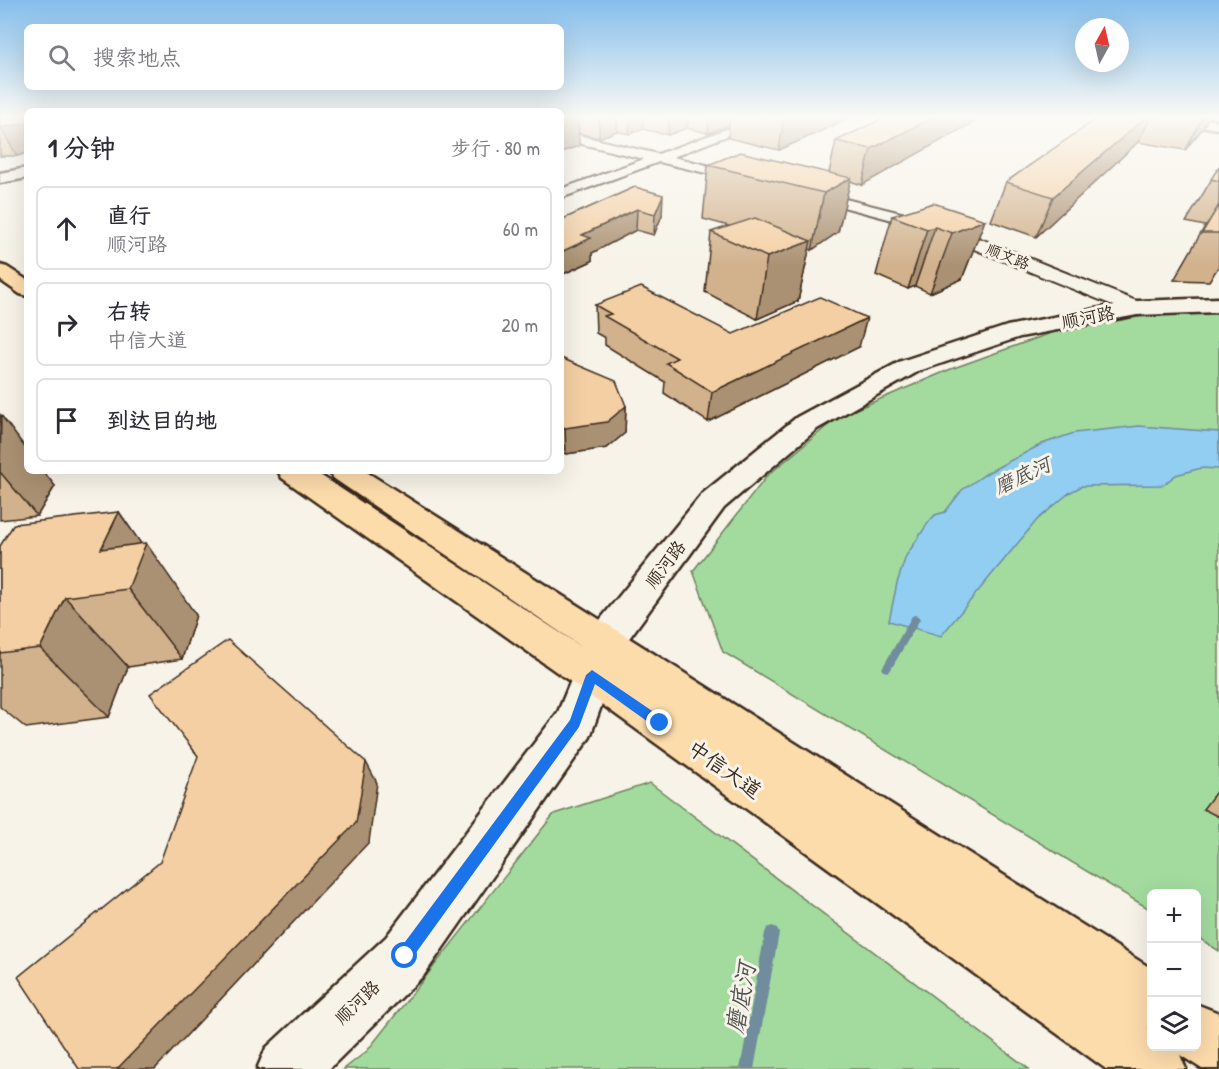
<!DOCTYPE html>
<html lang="zh">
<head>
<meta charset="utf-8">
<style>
  :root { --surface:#fff; --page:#f2f2f3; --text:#2b2b33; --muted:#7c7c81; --line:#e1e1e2 }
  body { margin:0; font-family:"Patrick Hand","LXGW WenKai TC",sans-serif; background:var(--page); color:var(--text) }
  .controls { position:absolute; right:18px; bottom:18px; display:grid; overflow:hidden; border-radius:9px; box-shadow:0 6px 24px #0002 }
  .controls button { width:54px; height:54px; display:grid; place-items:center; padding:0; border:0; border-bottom:2px solid var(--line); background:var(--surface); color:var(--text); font:30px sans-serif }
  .compass { position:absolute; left:1075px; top:18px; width:54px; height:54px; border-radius:50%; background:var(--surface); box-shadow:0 6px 24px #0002; rotate:8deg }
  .stop { position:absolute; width:18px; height:18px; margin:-14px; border:4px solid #1a73e8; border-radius:50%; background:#fff }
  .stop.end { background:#1a73e8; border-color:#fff; box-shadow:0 2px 6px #0008 }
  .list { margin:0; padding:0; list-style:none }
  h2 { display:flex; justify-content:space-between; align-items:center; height:78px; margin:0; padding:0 24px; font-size:26px }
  h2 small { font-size:20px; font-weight:400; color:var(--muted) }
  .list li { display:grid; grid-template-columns:39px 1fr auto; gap:18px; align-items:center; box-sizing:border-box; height:84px; margin:0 12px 12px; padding:0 12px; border:2px solid var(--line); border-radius:9px }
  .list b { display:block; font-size:22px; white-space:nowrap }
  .list p { margin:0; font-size:20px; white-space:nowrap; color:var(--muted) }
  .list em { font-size:20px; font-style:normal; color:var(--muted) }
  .icon { flex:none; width:33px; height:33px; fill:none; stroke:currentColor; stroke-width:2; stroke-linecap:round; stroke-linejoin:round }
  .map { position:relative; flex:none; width:1219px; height:1069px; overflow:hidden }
  .search { position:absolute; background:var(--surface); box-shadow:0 6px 24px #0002; left:24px; top:24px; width:540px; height:66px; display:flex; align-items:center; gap:15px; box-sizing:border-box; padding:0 21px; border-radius:9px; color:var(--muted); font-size:22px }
  .panel { position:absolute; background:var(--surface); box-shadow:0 6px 24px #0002; left:24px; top:108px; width:540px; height:366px; border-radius:9px }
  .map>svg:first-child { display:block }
</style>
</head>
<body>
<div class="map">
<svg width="1219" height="1069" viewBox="0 0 1219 1069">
  <rect width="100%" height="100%" fill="#f7f3e8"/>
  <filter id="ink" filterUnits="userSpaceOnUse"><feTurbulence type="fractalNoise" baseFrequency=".0167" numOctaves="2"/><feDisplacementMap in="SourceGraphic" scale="12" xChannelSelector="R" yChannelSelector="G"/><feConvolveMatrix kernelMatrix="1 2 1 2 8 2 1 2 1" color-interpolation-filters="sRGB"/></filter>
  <g filter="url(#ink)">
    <!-- green -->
    <g fill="#a3db9f" stroke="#6f825e" stroke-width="1.5">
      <polygon points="1219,311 1219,951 1197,937 1196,894 1152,894 1151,910 723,652 693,571 767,476 838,417 951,369 1054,332 1154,314"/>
      <polygon points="650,783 1029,1069 344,1069 367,1051 554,814"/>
    </g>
    <!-- water -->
    <polygon fill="#91cef1" stroke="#6f8c9d" stroke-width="1.5" points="1139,426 1219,432 1219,469 1201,468 1176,475 1163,485 1082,486 1069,493 1037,520 941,636 889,621 897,583 906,556 928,523 935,515 945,512 962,490 987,473 1042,444 1074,433"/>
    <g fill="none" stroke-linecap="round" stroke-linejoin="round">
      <!-- stream -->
      <g fill="#6f8c9d" fill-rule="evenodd">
        <polygon points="915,615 918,616 920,619 890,671 887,672 884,671 882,668 884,665 912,616"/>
        <polygon points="772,926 777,928 779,933 754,1069 740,1069 765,933 767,928"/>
      </g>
      <defs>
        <g id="street">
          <polygon points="760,117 775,117 673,157 753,176 755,179 753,182 748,183 659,162 561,198 561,189 644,159 561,139 561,131 658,154"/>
          <polygon points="806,189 901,213 981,239 1144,304 1147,308 1144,312 1130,312 969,247 889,219 801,196 799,193"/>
        </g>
        <g id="secondary">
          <polygon points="1160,117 1188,117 1219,121 1219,129 1166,121"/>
          <polygon points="27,168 27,178 0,183 0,173"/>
          <polygon points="1219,298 1219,312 1137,315 1020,337 919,371 817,429 724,508 622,648 590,737 424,975 329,1069 257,1069 266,1048 386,937 558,712 591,631 702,494 797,417 901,361 1007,326 1137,301"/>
        </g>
        <g id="primary">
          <polygon points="0,265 7,267 27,280 27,296 20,294 0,280"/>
          <polygon points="278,471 314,471 585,649 333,478 329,471 365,471 1152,969 1152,1030 1147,1028 1152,1031 1152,1046 1196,1046 1196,1004 1219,1013 1219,1069 1202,1069 1180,1055 1186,1069 1106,1069 578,687 282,478"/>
        </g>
      </defs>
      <!-- street casing -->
      <use href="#street" stroke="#3b2a1e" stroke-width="4"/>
      <!-- secondary casing -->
      <use href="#secondary" stroke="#3b2a1e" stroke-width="5"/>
      <!-- primary casing -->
      <use href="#primary" stroke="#3b2a1e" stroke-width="5"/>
      <!-- street -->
      <use href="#street" fill="#f7f3e8" fill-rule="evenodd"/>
      <!-- secondary -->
      <use href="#secondary" fill="#f7f3e8" fill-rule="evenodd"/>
      <!-- primary -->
      <use href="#primary" fill="#fddcac" fill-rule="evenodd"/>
    </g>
    <!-- wall -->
    <g fill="#d2b28d" stroke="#3b2a1e" stroke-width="1.5">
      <polygon points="0,117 27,117 27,153 17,156 0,156"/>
      <polygon points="561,117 852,117 779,150 728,138 729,125 708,133 687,128 668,135 643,129 629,134 617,131 599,138 578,133 579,146 561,152"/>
      <polygon points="886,117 862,185 850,181 838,232 812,250 809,249 798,301 757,319 705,292 711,232 729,226 703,219 708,165 829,173 836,141"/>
      <polygon points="1099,117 1212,117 1211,118 1208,118 1202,129 1185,150 1138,142 1036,237 991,221 1006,182"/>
      <polygon points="1219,167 1219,266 1209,281 1174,280 1205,226 1186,222"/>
      <polygon points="635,187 662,215 654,235 636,230 592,253 592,261 561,275 561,220"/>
      <polygon points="892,216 985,220 962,279 930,293 915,286 908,289 876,275"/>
      <polygon points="595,305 733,334 859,347 708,422 664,393 665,382 605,345 605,338 596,333"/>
      <polygon points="561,358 626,406 625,433 607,448 566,454 561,452"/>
      <polygon points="0,415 27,471 43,471 55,486 37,516 0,520"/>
      <polygon points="119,512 141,544 196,615 182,659 128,667 109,717 26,728 0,707 0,546"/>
      <polygon points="1219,788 1219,817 1203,809"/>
    </g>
    <!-- shaded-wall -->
    <g fill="#ab9173" stroke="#3b2a1e" stroke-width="1.5">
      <polygon points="561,117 578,117 579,146 561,152"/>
      <polygon points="599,117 617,117 617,131 599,138"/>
      <polygon points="630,117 643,117 643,129 629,134"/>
      <polygon points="669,117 688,117 687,128 668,135"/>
      <polygon points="709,117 730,117 729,125 708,133"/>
      <polygon points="784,117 852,117 779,150"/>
      <polygon points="934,117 983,117 862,185 871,149"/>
      <polygon points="1146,117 1151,117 1138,142 1036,237 1053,197"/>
      <polygon points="1203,117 1209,117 1202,129 1185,150"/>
      <polygon points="27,123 27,153 17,156 1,128"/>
      <polygon points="851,178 838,232 812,250 824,193"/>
      <polygon points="663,195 662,215 654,235 655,214"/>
      <polygon points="637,209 636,230 592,253 592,261 561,275 561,252 582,235"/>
      <polygon points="985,220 962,279 930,293 952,233"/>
      <polygon points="935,227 915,286 908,289 927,229"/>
      <polygon points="811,241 798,301 757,319 767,257"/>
      <polygon points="867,318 859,347 708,422 712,392"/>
      <polygon points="626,406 625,433 607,448 566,454 565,428"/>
      <polygon points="1,415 27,450 27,471 43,471 55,486 37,516 0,472"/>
      <polygon points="119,512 144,548 146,543 196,615 182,659 128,589 101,549"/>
      <polygon points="65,597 128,667 109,717 40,648"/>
      <polygon points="366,762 377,783 369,842 155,1069 117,1069"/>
    </g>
    <!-- building -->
    <g fill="#f4cfa4" stroke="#3b2a1e" stroke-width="1.5">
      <polygon points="0,117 27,117 27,123 0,128"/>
      <polygon points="886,117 934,117 871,149 836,141"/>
      <polygon points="1099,117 1146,117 1053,197 1006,182"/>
      <polygon points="740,152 851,178 824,193 708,165"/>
      <polygon points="1219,167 1219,181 1211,179"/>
      <polygon points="635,187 663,195 655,214 637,209 582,235 591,238 561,252 561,220"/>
      <polygon points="933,203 985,220 952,233 935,227 927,229 892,216"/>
      <polygon points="1219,205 1219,233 1202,233"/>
      <polygon points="755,218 811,241 767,257 711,232"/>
      <polygon points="641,287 733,334 820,297 867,318 712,392 666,363 677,358 604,316 611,314 595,305"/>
      <polygon points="561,358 616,381 626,406 607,422 565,428 561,426"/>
      <polygon points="119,512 101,549 146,543 128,589 65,597 40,648 0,653 0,546 14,524"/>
      <polygon points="228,640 366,762 356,823 117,1069 79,1069 18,977 160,862 198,756 150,694"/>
    </g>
  </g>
  <!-- sky -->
  <linearGradient id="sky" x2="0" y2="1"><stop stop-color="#85beec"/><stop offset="0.44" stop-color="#fbfaf5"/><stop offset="1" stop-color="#fbfaf5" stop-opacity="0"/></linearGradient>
  <rect width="1219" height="266" fill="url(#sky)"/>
  <!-- route -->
  <polygon fill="#1a73e8" points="592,670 664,719 666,723 664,727 655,727 595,684 579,727 410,961 405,964 399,961 397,956 399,950 570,720 586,675"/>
  <g text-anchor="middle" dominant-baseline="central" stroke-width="6" stroke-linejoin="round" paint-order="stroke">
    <!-- far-street labels -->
    <g font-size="15" fill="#3b2a1e" stroke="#f7f3e8">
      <text transform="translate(1008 256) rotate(22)">顺文路</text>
    </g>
    <!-- street labels -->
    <g font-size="18" fill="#3b2a1e" stroke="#f7f3e8">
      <text transform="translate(1088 317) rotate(-11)">顺河路</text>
      <text transform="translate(665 564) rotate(-53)">顺河路</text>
      <text transform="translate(357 1002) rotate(-44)">顺河路</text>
    </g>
    <!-- water labels -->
    <g font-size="20" font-style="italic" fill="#505353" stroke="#f7f3e8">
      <text transform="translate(1022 475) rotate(-25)">磨底河</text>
    </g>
    <!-- near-street labels -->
    <g font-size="21" fill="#3b2a1e" stroke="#f7f3e8">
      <text transform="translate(725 769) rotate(35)">中信大道</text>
    </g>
    <!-- near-water labels -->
    <g font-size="24" font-style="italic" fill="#505353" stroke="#f7f3e8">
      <text transform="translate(740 998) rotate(-80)">磨底河</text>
    </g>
  </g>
</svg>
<div class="controls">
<button>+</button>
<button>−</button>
<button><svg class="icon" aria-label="layers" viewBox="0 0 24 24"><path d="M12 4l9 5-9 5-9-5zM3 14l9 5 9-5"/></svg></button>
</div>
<svg class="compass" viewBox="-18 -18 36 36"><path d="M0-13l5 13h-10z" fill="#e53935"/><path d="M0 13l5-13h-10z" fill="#7c7c81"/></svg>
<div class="stop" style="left:405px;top:956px"></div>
<div class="stop end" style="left:660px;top:723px"></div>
<div class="search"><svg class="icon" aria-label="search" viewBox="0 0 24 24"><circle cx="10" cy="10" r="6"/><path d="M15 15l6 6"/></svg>搜索地点</div>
<section class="panel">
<h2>1 分钟<small>步行 · 80 m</small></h2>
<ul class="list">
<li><svg class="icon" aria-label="ahead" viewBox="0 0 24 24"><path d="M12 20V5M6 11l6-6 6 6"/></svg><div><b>直行</b><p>顺河路</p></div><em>60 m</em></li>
<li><svg class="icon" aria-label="right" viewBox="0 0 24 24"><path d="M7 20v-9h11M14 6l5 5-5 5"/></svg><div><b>右转</b><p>中信大道</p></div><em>20 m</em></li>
<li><svg class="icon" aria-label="arrive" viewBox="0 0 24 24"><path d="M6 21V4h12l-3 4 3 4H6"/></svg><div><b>到达目的地</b></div></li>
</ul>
</section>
</div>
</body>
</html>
